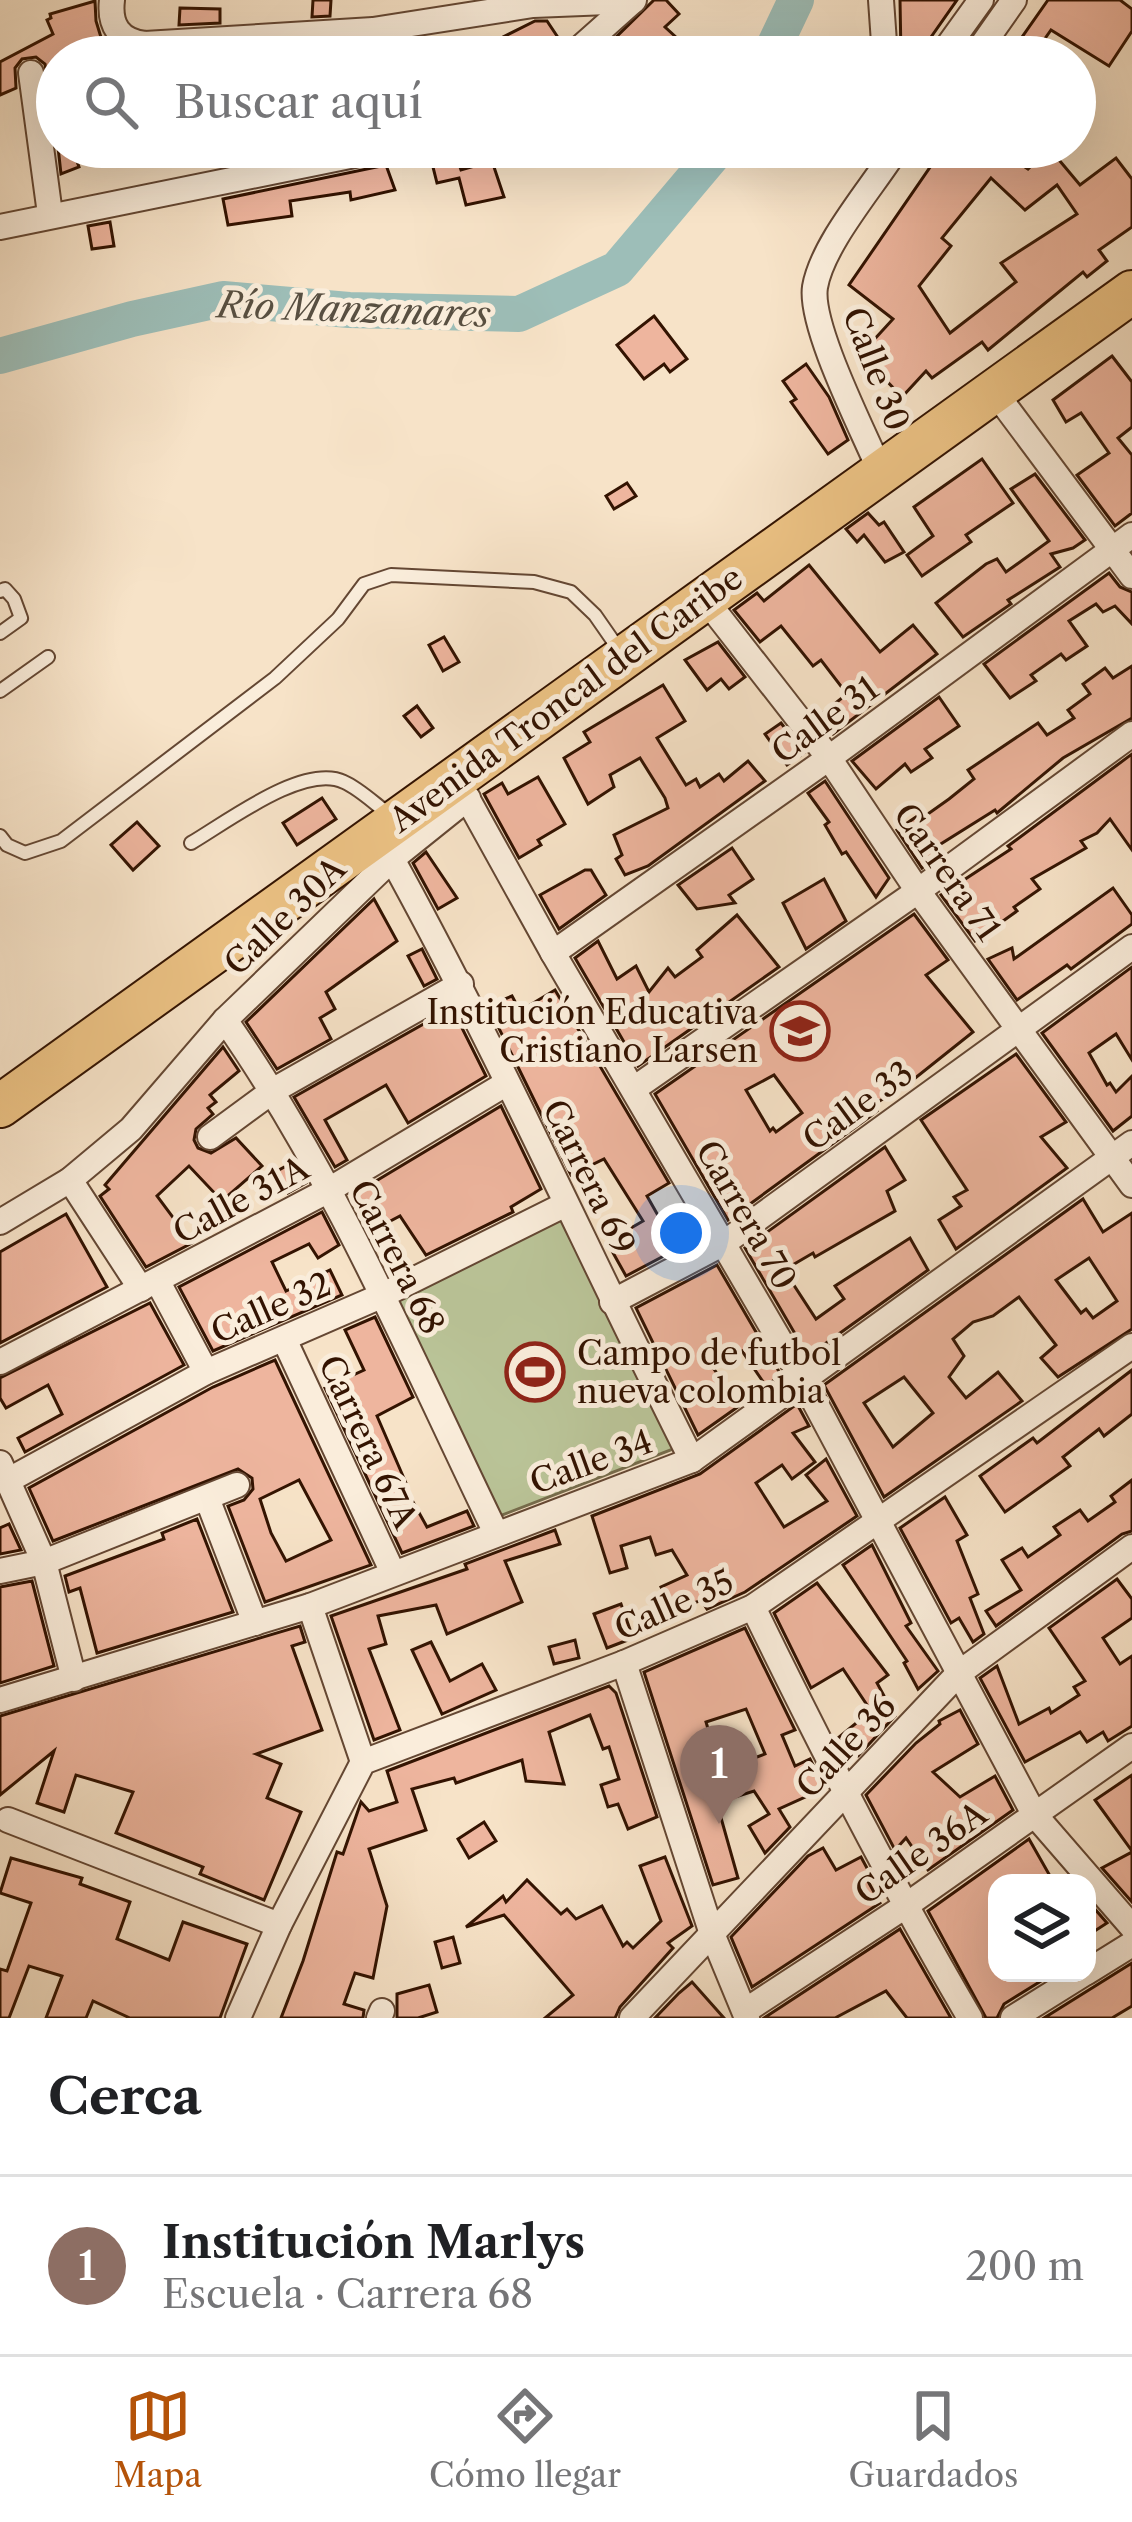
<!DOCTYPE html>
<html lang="es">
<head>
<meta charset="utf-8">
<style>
  :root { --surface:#fff; --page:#f6f6f6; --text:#202124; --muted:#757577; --line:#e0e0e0; --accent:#b45309 }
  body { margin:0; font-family:"Libre Caslon Text",serif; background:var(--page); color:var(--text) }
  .controls { position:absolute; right:36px; bottom:36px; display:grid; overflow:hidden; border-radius:24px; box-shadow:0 12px 48px #0002 }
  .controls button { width:108px; height:108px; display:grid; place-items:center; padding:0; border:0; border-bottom:3px solid var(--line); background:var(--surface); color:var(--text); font:60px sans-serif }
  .you { position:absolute; left:681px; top:1233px; width:42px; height:42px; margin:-30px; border:9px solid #fff; border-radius:50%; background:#1a73e8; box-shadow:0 0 0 18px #1a73e833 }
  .badge { display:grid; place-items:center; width:78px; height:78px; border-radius:50%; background:var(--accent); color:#fff; font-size:39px; font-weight:700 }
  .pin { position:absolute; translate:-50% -99px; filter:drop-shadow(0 3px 6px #0008) }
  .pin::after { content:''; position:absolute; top:63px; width:42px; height:36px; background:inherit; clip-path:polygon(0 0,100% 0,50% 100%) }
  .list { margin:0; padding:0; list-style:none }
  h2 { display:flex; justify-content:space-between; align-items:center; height:156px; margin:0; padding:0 48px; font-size:51px }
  h2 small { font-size:39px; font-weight:400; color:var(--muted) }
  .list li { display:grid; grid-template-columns:78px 1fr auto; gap:36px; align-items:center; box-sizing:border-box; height:180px; padding:0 48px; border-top:3px solid var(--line) }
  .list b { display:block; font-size:45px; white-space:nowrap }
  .list p { margin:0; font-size:39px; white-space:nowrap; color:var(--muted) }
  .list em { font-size:39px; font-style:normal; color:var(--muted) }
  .icon { flex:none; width:66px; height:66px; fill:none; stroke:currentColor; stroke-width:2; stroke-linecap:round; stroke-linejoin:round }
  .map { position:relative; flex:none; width:1132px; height:2018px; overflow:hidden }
  .search { position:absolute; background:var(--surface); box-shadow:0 12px 48px #0002; left:36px; right:36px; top:36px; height:132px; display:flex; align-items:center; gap:30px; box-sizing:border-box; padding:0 42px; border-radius:66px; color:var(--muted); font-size:45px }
  .sheet { height:336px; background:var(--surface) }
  nav { display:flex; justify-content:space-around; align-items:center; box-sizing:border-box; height:168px; border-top:3px solid var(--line); background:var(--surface); font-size:33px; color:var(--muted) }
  nav a { display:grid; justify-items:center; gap:6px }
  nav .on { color:var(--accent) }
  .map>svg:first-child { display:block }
</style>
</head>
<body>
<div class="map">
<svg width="1132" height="2018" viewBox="0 0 1132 2018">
  <rect width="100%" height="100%" fill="#f7e3c8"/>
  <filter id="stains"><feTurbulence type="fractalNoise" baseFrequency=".00167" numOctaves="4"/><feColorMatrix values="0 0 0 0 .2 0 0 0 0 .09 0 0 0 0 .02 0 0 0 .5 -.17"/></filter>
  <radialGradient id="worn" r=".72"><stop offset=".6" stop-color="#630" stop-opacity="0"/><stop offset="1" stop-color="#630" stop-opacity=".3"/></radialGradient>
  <!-- green -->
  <polygon fill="#bac498" stroke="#766c4c" stroke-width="3" points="564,1215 681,1446 497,1517 390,1297"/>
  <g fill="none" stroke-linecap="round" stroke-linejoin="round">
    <!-- river -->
    <g stroke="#9dbeb8" stroke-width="36">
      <polyline points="769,57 796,0"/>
      <polyline points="0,356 132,319 223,299 349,310 519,314 617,269 720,147"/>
    </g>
  </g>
  <!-- building -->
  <g fill="#eeb59e" stroke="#331301" stroke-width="3" fill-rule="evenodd">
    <polygon points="313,0 331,0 330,16 312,17"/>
    <polygon points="654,0 666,0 679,14 665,27 678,39 651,57 612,57 605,48"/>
    <polygon points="900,0 957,0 917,57 901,56"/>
    <polygon points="1048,0 1120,0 1132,9 1132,31 1109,66 1051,30 1032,57 1008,57"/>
    <polygon points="95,1 96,21 107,57 57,57 57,141 45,64 36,57 22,59 15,68 16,88 0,95 0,62 53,34 47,20 51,18 50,14"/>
    <polygon points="180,8 220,9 220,23 179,25"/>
    <polygon points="535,21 547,21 561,42 538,57 507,57 501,38"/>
    <polygon points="58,147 72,147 79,167 61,174"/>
    <polygon points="428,147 453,147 461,170 492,161 504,197 466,205 459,178 437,183"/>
    <path d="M928 147H995L1028 169 1049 148 1080 185 1116 158 1132 179V227L1099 250 1107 261 1087 277 1083 272 988 350 982 342 932 378 926 371 902 397 861 354 893 319 849 285 937 157ZM991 178 1025 210 1057 185 1077 214 1001 263 1016 282 950 333 919 286 951 246 942 238Z"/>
    <polygon points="386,165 395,190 351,200 350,192 290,201 292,216 228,225 223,199"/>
    <polygon points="110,222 114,246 92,249 88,226"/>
    <polygon points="654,316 687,359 670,372 664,364 644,379 617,345"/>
    <polygon points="1112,356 1132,382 1132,427 1118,438 1132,455 1132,513 1115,526 1077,475 1109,453 1081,413 1066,422 1053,400"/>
    <polygon points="806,364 829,397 848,440 828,454 791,402 796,399 783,381"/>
    <polygon points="982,459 1013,503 966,535 971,542 922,576 907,555 933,536 914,507"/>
    <polygon points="1035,474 1085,540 1073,548 1051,554 1060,567 1008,600 1011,604 963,637 936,603 986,564 997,559 1006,572 1049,541 1011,489"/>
    <polygon points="627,483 636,496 614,509 606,496"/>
    <polygon points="868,513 879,525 884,522 904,552 885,562 864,535 857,542 846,529"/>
    <polygon points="809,565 880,652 913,625 937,654 833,734 818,717 847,694 821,660 813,666 781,626 760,642 734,610 757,593 764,601"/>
    <polygon points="1109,573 1120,587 1132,592 1132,624 1115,606 1103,612 1096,604 1069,621 1087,646 1066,660 1061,654 1031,675 1036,681 1010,698 984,664"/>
    <polygon points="444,637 459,662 443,671 429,645"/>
    <polygon points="718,642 745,677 729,689 721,679 707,690 685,660"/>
    <polygon points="1132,666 1132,718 1063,758 997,813 995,810 936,847 941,854 922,868 897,830 916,817 918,821 949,799 974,779 968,770 1038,723 1047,735 1074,718 1068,710 1090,694 1083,684 1105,668 1113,678"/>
    <polygon points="663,685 685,721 657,738 686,785 696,779 700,787 719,774 724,781 748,761 765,781 648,866 625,875 616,859 622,855 614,835 668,808 665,798 640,758 610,775 614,787 588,804 564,758 590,742 584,732"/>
    <polygon points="939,697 959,726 925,749 932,758 911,772 905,764 876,789 852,761"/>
    <polygon points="417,706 433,728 421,737 404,716"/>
    <polygon points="781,723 804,753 787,765 765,734"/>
    <polygon points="1132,754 1132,850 1110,819 1097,833 1081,841 1086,848 1032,879 1040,889 1014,907 1017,911 975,941 941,895 1011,849 1008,846"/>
    <polygon points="538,777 565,824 538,840 541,845 519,858 484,794 502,783 508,794"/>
    <polygon points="825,781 889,878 876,897 846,852 842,854 825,825 829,822 808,793"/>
    <polygon points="322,798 336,819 297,845 283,823"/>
    <polygon points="137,822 159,846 133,870 111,845"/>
    <polygon points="732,848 753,879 729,895 735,903 697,909 678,885"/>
    <polygon points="426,852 457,898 438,909 413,863"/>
    <polygon points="585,870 591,870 606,895 559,929 540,895"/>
    <polygon points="824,879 846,921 806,949 783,903"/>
    <polygon points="1113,888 1132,915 1132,924 1071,969 1067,965 1017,1000 988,959 1012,948 1014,959"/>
    <polygon points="374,899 397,941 326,992 335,1009 320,1018 331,1039 277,1069 246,1022"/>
    <path d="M914 914 948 960 926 975 973 1032 909 1083 873 1105 877 1111 868 1118 728 1220 655 1094ZM774 1075 802 1113 776 1132 773 1128 770 1131 746 1090Z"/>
    <polygon points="737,915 779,967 638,1066 575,958 598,941 617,979 636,966 649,992 668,968 675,977 702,957 697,950"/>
    <polygon points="422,949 437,979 424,986 408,956"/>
    <polygon points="1132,967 1132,1060 1116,1034 1089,1053 1107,1085 1110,1083 1116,1092 1132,1076 1132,1116 1113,1131 1042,1033"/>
    <polygon points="555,990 669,1183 647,1196 677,1249 626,1276 607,1242 643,1221 604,1159 571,1175 488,1006 512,996 520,1011"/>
    <polygon points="452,1008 486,1076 408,1123 386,1085 325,1120 347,1160 335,1167 294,1097"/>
    <polygon points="223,1047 239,1071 210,1095 216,1102 208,1108 213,1114 196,1129 194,1140 198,1148 211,1153 236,1138 262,1166 222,1201 189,1166 157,1196 192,1243 146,1267 100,1196 109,1189 105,1185"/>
    <polygon points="1016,1054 1066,1122 1041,1137 1067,1168 956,1249 939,1220 961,1206 954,1197 967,1190 921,1120"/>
    <polygon points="501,1106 541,1189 511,1207 513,1212 426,1255 400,1216 379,1227 373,1216 363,1221 351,1196"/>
    <polygon points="885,1147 905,1180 887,1191 895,1211 815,1257 813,1253 784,1270 816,1319 844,1299 835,1286 910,1238 928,1270 808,1356 745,1248"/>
    <polygon points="294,1162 306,1183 288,1193 277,1171"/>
    <path d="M1083 1199 1103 1232 1132 1213V1329L1058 1377 1041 1358 1056 1345 1019 1297 993 1316 973 1322 953 1339 964 1356 949 1377 966 1398 998 1372 1022 1401 884 1497 824 1385ZM1089 1258 1117 1301 1093 1318 1086 1309 1081 1313 1056 1280ZM904 1377 933 1413 893 1447 864 1403Z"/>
    <polygon points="322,1212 339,1245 318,1258 309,1244 272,1262 286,1291 330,1270 342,1295 213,1351 179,1287"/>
    <polygon points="66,1214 107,1287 0,1343 0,1252"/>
    <polygon points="717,1265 781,1375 766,1386 742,1351 712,1366 739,1406 698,1435 636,1308"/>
    <polygon points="150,1303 184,1365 25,1452 18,1438 62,1414 48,1385 6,1408 0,1398 0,1378"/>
    <polygon points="375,1317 413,1397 377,1416 406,1483 403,1484 427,1527 467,1511 474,1526 402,1553 325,1388 364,1370 345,1330"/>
    <path d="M275 1360 371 1565 265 1602 228 1506 244 1500 253 1489 252 1478 238 1469 53 1541 29 1488 213 1387ZM299 1480 331 1540 286 1561 271 1533 260 1499Z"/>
    <polygon points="1132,1370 1132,1414 1104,1436 1099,1429 1063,1457 1070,1466 1005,1512 980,1476 1033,1438 1037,1443"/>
    <polygon points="797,1404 809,1426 793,1433 815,1462 792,1479 782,1465 756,1483 784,1527 827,1501 806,1475 826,1459 857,1516 745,1592 707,1609 701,1600 673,1612 661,1587 687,1575 672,1550 656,1555 650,1537 621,1546 627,1568 610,1573 592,1516 700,1474"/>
    <polygon points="1132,1480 1132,1531 1122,1534 996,1626 986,1611 1021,1590 1002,1560 1022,1548 1028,1557 1060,1535 1054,1527 1080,1510 1088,1521 1115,1502 1111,1496"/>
    <polygon points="945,1497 967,1535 957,1541 978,1594 970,1598 984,1634 973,1642 959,1618 951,1623 900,1528"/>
    <polygon points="197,1519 233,1612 97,1653 80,1588 69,1592 65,1576 164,1539 162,1533"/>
    <polygon points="9,1524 21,1550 0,1554 0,1528"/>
    <polygon points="555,1530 560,1544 505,1561 522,1602 447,1634 436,1605 378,1616 386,1644 369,1649 400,1730 374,1740 331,1616 467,1569 465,1564"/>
    <polygon points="872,1545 911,1623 906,1626 938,1671 918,1689 904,1663 907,1661 843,1565"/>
    <polygon points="1117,1579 1132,1599 1132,1618 1103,1638 1120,1664 1132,1656 1132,1726 1108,1741 1103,1732 1087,1742 1080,1732 1025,1762 980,1678 997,1666 1019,1724 1049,1708 1051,1713 1079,1695 1074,1687 1085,1681 1049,1628"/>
    <polygon points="32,1581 54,1666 0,1683 0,1587"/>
    <polygon points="817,1583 888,1675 877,1683 895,1716 858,1756 853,1756 838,1738 871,1711 843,1669 811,1688 774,1613"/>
    <polygon points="621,1604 633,1638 607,1648 594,1614"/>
    <polygon points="300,1626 305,1642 292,1646 322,1730 256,1754 281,1764 267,1798 301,1812 264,1900 200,1874 203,1867 116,1833 133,1792 76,1775 64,1812 37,1803 54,1751 0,1795 0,1716"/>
    <polygon points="745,1628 795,1730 782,1735 795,1766 810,1759 825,1788 779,1809 790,1827 765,1853 749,1826 769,1814 754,1791 732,1798 717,1772 765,1754 746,1709 706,1722 714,1749 703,1754 738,1878 713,1885 644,1672"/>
    <polygon points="575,1640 579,1658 554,1664 549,1647"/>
    <polygon points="431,1642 450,1681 482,1664 496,1690 442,1714 412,1650"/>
    <polygon points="609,1686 616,1693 657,1817 628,1829 618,1804 608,1807 601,1785 619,1779 609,1747 603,1749 590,1715 549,1732 564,1784 526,1781 522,1760 456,1783 454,1778 412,1789 426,1830 369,1849 387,1906 373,1978 355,1973 344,2004 364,2010 363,2018 281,2018 303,1961 337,1852 343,1854 361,1802 369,1811 397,1802 387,1771"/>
    <polygon points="960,1710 978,1744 933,1772 960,1797 995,1776 1013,1810 928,1870 906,1838 895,1850 866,1795 916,1743 940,1724 939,1721"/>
    <polygon points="1132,1775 1132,1851 1095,1800"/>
    <polygon points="484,1822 496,1841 469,1858 458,1839"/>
    <polygon points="1029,1839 1054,1883 997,1883 997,1973 1054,1973 1004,2004 997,2018 986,2018 928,1911"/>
    <polygon points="823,1848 836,1870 861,1857 868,1870 864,1874 880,1903 752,1987 731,1937 808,1856"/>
    <polygon points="1132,1852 1132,1902 1102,1868"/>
    <polygon points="665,1857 692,1926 668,1943 673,1948 620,2007 615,2018 545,2018 573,1995 504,1915 466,1927 503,1896 506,1902 527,1880 561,1914 567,1909 576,1919 602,1906 623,1946 627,1942 633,1948 661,1921 640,1866"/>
    <polygon points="11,1858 82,1878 80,1884 130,1902 117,1939 169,1960 183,1922 247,1944 220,2018 130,2018 93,2001 86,2018 46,2018 62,1976 29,1966 9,2018 0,2018 0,1969 7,1971 31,1903 0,1893"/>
    <polygon points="1087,1900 1107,1923 1087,1936"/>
    <polygon points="900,1929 951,2018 907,2018 886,1991 835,2018 764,2018"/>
    <polygon points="453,1937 460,1963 442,1968 435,1942"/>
    <polygon points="1132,1963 1132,2006 1112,2018 1044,2018"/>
    <polygon points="692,1982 724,2018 655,2018 679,1993"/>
    <polygon points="429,1985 437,2012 418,2018 397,2018 397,1994"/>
  </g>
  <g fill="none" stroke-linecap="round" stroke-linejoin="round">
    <defs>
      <g id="lane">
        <polyline points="0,591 5,589 14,599 21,618 0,633"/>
        <polyline points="0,691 48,657"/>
        <polyline points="0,836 7,845 25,853 61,841 275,678 338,619 364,584 391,575 534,582 571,592 595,615 620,651"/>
        <path d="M191 843C227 822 304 763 344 782 360 789 376 805 390 815"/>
      </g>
      <g id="street">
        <path d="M112 0C109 25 119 41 145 44L373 30 533 5 633 1"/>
        <polyline points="881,0 885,57"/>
        <polyline points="570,57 634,0"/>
        <polyline points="940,57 981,0"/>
        <polyline points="974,57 1014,0"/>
        <polyline points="31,73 50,214"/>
        <polyline points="0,227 394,147"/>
        <polyline points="994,391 1132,576"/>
        <path d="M881 473C864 432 809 326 815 287 822 246 868 192 891 157L903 147"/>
        <polyline points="705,599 829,758 918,891 1132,1185"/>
        <polyline points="456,778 553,953 803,1380 1034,1814 1132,1927"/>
        <path d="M392 859C500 1055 591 1260 692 1460"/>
        <polyline points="553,953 829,758 1132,535"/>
        <path d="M225 1020C335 1177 412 1360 496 1533"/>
        <polyline points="635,1088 918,891 1132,734"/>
        <polyline points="210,1137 274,1090 461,984"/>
        <polyline points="70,1180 141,1289"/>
        <polyline points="0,1222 70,1180 131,1129 225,1020 392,859 468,798"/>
        <polyline points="158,1282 206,1372"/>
        <polyline points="612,1302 724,1243 1132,947"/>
        <polyline points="284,1339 393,1573"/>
        <polyline points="0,1362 327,1191 507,1083"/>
        <polyline points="0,1463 44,1562 74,1679"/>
        <polyline points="7,1481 206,1372 381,1296 566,1204"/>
        <polyline points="207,1498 255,1623"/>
        <polyline points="0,1571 44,1562 237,1485"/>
        <polyline points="310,1606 363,1762"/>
        <path d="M753 1607C821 1747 891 1884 970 2018"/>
        <polyline points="624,1663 711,1931 747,2018"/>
        <polyline points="0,1700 310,1606 692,1460 1132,1143"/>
        <polyline points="8,1820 279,1925"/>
        <polyline points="1087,1972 1132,1944"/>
        <polyline points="745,2011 904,1907 1132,1746"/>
        <polyline points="238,2018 279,1925 363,1762 624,1663 753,1607 1132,1346"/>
        <polyline points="379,2018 382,2011"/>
        <polyline points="632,2018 959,1673 1132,1547"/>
        <polyline points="1013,2018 1085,1973"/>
      </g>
      <polyline id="highway" points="0,1106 1132,292"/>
    </defs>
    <!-- lane casing -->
    <use href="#lane" stroke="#644733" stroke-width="16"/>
    <!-- street casing -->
    <use href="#street" stroke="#644733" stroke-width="28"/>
    <!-- highway casing -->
    <use href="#highway" stroke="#331301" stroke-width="46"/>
    <!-- lane -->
    <use href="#lane" stroke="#faeddb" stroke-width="12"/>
    <!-- street -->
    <use href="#street" stroke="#faeddb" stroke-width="24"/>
    <!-- highway -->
    <use href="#highway" stroke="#ecc284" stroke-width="42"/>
  </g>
  <!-- icons -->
  <defs>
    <symbol id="school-ring" viewBox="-11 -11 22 22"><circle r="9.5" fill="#faeddb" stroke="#8f2418" stroke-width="1.5"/><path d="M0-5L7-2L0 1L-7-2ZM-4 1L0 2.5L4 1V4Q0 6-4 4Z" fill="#8f2418"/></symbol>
    <symbol id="stadium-ring" viewBox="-11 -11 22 22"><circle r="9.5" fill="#faeddb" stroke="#8f2418" stroke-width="1.5"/><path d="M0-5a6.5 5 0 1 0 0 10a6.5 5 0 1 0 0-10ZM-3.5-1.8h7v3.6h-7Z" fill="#8f2418"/></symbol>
  </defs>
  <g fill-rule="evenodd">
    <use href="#school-ring" x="767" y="998" width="66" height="66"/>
    <use href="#stadium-ring" x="502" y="1339" width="66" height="66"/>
  </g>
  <g text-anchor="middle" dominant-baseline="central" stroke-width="10" stroke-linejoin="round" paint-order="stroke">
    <!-- street labels -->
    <g font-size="33" fill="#331301" stroke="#faeddb">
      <text transform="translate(876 369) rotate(69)">Calle 30</text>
      <text transform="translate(566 699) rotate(-36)">Avenida Troncal del Caribe</text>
      <text transform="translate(825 720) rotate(-36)">Calle 31</text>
      <text transform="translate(947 872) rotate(55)">Carrera 71</text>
      <text transform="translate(285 916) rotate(-44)">Calle 30A</text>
      <text transform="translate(858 1106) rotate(-36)">Calle 33</text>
      <text transform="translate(589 1177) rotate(64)">Carrera 69</text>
      <text transform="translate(241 1200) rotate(-28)">Calle 31A</text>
      <text transform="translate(746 1215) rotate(60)">Carrera 70</text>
      <text transform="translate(397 1257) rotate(63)">Carrera 68</text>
      <text transform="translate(271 1308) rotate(-24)">Calle 32</text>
      <text transform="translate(368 1442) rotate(65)">Carrera 67A</text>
      <text transform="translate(591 1462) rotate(-20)">Calle 34</text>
      <text transform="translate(674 1605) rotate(-24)">Calle 35</text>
      <text transform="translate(846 1746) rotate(-47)">Calle 36</text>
      <text transform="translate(921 1853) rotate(-35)">Calle 36A</text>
    </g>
    <!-- poi labels -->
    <g font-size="33" fill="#331301" stroke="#faeddb" text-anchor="end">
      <text x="758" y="1012">Institución Educativa<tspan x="758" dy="38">Cristiano Larsen</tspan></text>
      <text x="577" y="1353" text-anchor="start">Campo de futbol<tspan x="577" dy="38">nueva colombia</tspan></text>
    </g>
    <!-- water labels -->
    <g font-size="36" font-style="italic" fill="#584f41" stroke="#faeddb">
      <text transform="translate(354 309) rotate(2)">Río Manzanares</text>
    </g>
  </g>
  <rect width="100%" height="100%" filter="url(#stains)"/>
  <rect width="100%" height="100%" fill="url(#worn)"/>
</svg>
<div class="controls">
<button><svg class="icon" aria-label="layers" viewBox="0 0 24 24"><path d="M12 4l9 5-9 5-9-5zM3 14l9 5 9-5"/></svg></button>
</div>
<div class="you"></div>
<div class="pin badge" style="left:719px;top:1824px;background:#8d6e63">1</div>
<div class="search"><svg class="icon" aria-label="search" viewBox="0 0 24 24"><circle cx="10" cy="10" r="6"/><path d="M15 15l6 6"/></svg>Buscar aquí</div>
</div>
<section class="sheet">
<h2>Cerca<small></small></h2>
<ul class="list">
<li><span class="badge" style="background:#8d6e63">1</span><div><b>Institución Marlys</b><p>Escuela · Carrera 68</p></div><em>200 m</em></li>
</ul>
</section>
<nav>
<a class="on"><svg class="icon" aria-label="map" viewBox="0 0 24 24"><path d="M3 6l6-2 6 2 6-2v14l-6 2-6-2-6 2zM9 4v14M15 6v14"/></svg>Mapa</a>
<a><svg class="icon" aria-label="directions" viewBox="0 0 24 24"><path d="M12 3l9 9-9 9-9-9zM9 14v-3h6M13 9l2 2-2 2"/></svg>Cómo llegar</a>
<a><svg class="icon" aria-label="saved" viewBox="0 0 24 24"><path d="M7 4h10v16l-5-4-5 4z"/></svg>Guardados</a>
</nav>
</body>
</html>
